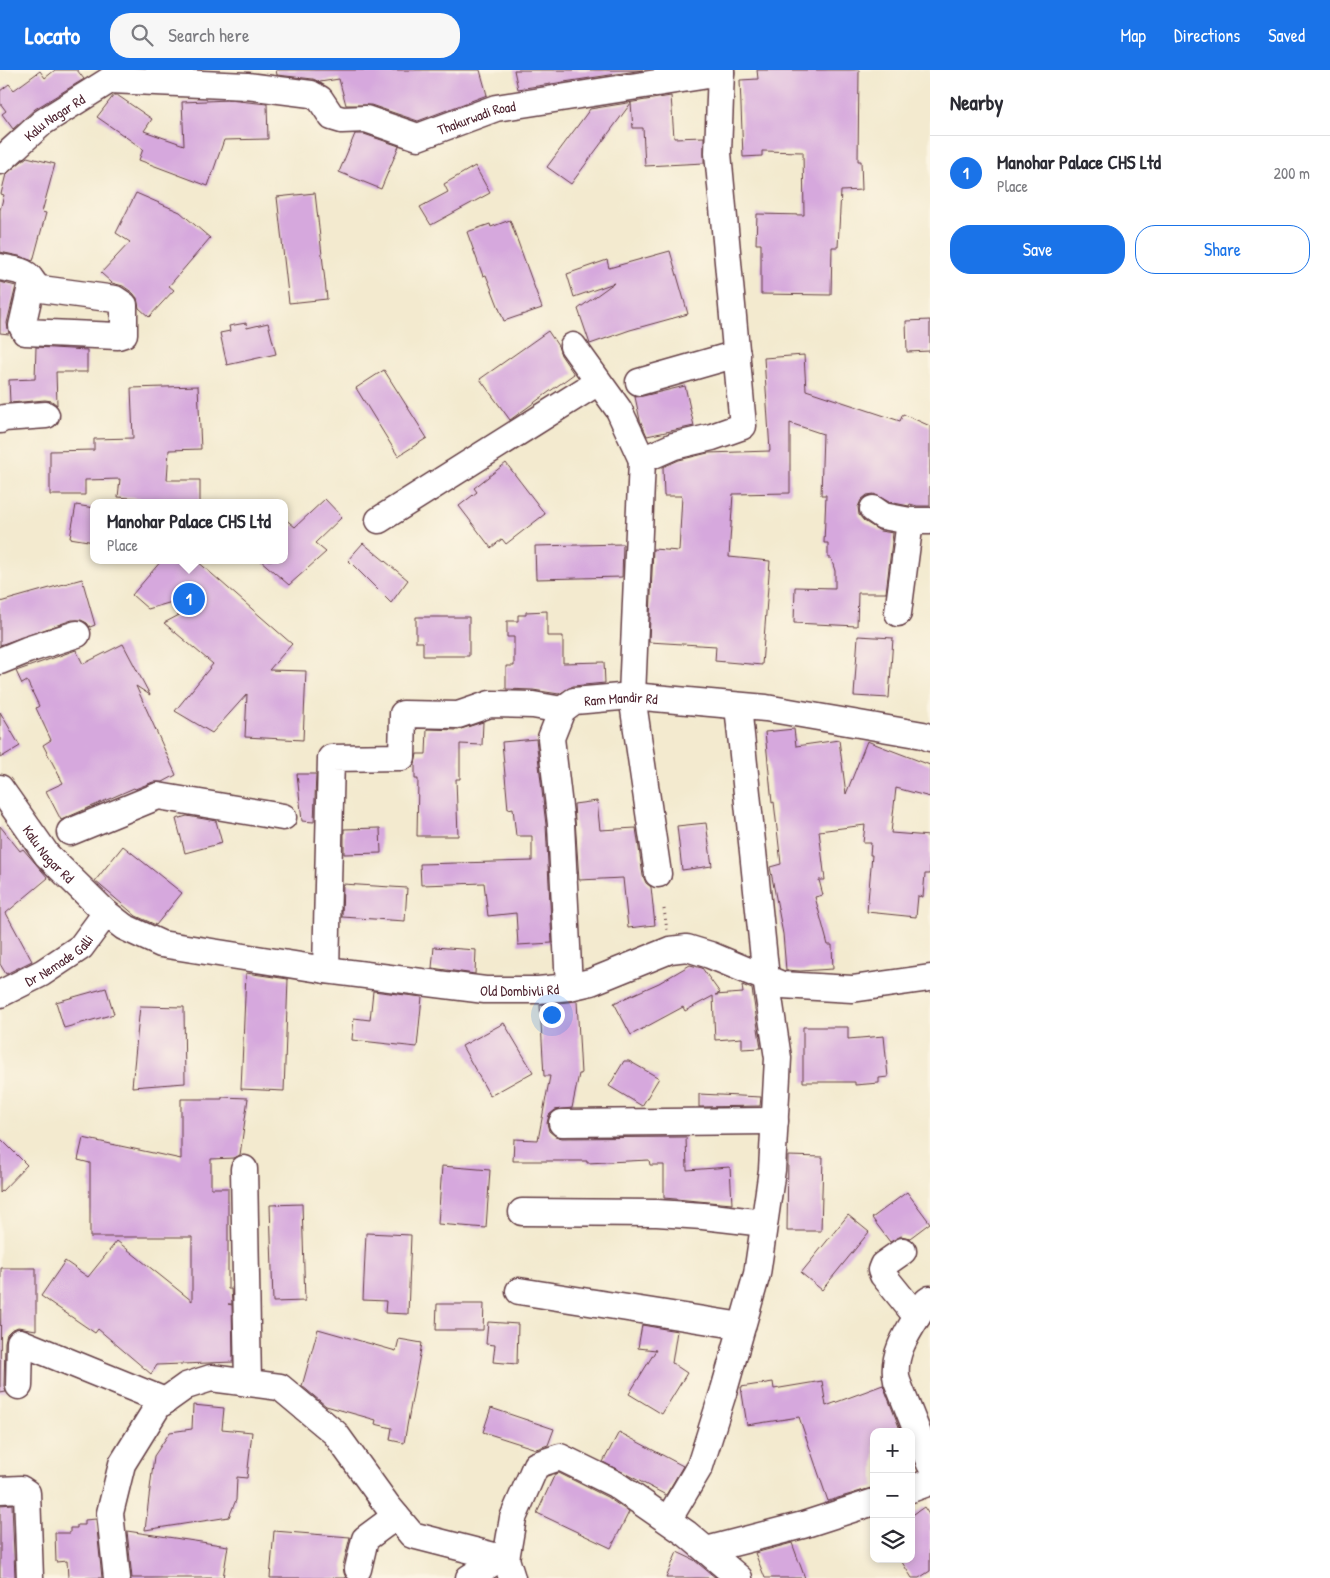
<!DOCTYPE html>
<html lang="en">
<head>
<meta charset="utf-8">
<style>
  :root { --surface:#fff; --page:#f7f7f7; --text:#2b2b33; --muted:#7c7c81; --line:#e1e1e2; --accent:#1a73e8 }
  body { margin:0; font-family:"Patrick Hand",sans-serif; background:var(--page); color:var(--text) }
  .controls { position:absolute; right:15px; bottom:15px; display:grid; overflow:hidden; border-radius:10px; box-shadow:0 2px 8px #0003 }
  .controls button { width:45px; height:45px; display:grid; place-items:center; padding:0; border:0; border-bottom:1px solid var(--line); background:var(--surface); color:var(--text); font:25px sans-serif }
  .you { position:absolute; left:551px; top:944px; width:18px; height:18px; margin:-12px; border:4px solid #fff; border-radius:50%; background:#1a73e8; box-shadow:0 0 0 8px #1a73e833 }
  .badge { display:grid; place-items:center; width:32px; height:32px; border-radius:50%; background:var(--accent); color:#fff; font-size:16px; font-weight:700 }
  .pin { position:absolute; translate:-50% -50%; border:2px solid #fff; box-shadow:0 1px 5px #0006 }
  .popup { position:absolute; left:90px; top:429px; width:198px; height:65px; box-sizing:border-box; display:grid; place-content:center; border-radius:10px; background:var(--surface); filter:drop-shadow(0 1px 4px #0005); font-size:16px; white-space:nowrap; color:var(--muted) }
  .popup b { font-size:19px; color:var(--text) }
  .popup::after { content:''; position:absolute; left:50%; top:100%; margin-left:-10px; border:10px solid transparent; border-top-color:var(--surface) }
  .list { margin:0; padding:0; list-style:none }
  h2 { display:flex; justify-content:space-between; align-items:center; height:65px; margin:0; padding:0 20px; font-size:21px }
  h2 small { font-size:16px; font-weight:400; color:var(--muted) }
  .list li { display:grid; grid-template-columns:32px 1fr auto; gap:15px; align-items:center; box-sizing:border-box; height:75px; padding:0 20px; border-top:1px solid var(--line) }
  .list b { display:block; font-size:19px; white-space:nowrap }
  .list p { margin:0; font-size:16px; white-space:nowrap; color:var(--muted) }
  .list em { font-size:16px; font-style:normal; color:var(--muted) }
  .actions { display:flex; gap:10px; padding:15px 20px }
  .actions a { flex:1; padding:11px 0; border:1px solid var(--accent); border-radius:20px; text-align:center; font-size:18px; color:var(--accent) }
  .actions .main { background:var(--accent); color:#fff }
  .icon { flex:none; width:28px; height:28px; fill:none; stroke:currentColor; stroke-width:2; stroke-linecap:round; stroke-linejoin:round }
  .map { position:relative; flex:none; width:930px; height:1508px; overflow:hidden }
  header { display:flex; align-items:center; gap:30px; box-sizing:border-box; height:70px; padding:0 25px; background:var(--accent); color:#fff }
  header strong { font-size:24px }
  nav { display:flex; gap:28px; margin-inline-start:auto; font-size:18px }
  .search { width:350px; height:45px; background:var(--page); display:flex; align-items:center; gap:12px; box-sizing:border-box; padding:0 18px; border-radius:20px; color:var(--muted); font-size:19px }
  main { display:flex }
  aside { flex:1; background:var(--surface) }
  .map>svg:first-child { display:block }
</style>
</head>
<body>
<header>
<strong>Locato</strong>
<div class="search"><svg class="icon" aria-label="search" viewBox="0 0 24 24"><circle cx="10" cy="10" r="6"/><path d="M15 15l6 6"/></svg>Search here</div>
<nav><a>Map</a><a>Directions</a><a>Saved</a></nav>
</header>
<main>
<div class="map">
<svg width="930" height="1508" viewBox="0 0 930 1508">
  <rect width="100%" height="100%" fill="#fcf5e5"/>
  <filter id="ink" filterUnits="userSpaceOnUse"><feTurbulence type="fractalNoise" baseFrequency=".02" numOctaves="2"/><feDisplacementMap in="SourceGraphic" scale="10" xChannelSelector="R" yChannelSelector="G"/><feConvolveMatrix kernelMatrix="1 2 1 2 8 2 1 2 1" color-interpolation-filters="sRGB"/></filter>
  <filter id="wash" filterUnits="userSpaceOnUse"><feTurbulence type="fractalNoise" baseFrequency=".0096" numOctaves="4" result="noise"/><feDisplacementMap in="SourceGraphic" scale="20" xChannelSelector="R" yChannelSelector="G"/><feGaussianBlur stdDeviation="1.12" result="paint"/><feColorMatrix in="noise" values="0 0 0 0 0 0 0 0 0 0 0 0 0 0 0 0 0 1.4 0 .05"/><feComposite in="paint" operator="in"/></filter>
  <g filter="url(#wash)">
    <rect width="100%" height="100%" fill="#f3eacf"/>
    <g id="blocks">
      <!-- building -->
      <g fill="#d6a8dd">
        <polygon points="55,0 77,0 84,9 35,39 13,59 2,44 6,41 0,33 0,21 9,14 14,20 40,1 45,8"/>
        <polygon points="276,0 480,0 487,25 418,51 371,35 346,35 339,9 320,12 313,9 277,5"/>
        <polygon points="514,0 643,0 518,19"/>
        <polygon points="757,0 859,0 858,91 861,91 862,120 841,121 838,177 832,177 831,225 761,224 761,174 756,174 757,144 804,145 803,82 762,81 762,86 743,87 740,10 758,9"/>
        <polygon points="114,25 117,25 152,49 144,61 184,75 182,32 229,30 267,34 268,69 224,70 208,116 139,90 143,79 97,47"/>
        <polygon points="671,26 674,68 704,67 704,93 645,96 643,58 633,58 631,33 571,114 547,97 590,39"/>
        <polygon points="355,64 364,64 399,76 381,119 339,102"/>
        <polygon points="27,87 55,94 42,142 46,143 33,191 19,186 0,182 0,140 4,125 1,124 6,104"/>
        <polygon points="475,96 490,123 431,155 420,137 448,122 444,114"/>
        <polygon points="136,123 180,142 210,168 169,216 174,220 149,247 139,238 137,228 133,223 123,216 112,213 101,203 130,172 116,163"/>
        <polygon points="315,123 327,229 289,233 277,127"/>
        <polygon points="510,150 542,238 504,251 486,205 483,206 467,162 490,154 491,157"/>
        <polygon points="670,181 688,244 630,260 590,274 578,239 614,213 574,227 567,204 607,190 609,198"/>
        <polygon points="0,212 16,216 7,253 9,264 0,263"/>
        <polygon points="930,250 930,281 907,282 906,251"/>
        <polygon points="246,253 247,258 268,253 276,284 227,295 220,263 230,261 229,256"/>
        <polygon points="548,261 558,276 561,285 574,304 510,350 480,309"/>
        <polygon points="36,277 87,280 87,302 56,302 57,335 52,331 45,330 10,333 9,310 35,309"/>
        <polygon points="804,285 806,320 900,351 903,344 930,356 930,436 917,436 910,434 909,436 889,432 874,424 867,425 861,430 858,437 859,445 864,451 880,461 893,463 886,523 858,523 857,556 794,553 795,517 835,518 835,501 831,488 828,488 828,473 824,473 826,425 821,425 823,364 790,353 790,423 733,424 729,487 770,491 762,595 715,591 716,576 649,572 653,479 679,481 682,426 664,426 663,397 679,390 708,383 770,381 764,288"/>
        <polygon points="384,300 427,368 398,386 356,318"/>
        <polygon points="198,316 201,379 169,380 167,410 200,410 200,433 167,433 167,431 118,427 120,409 85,410 85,425 50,425 50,381 94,380 94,369 133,368 131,318"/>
        <polygon points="685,316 694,356 647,366 640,350 635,327 643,326"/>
        <polygon points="506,393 545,444 506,474 502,469 491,478 459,436 477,422 474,418"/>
        <polygon points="325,429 342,447 315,473 326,482 289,515 260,490 284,490 284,448 295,457"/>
        <polygon points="76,435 94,438 94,472 70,468"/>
        <polygon points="363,473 408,510 391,533 348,490"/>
        <polygon points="623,474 622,507 536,509 535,476"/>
        <polygon points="162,490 196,490 292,574 269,600 306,601 303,670 245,667 247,624 212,663 175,641 213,594 164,553 200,534 196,525 148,539 132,525"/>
        <polygon points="82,509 95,555 90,557 87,553 81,550 72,550 0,575 0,532"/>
        <polygon points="547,541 547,566 563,566 563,593 604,592 605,613 573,616 559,624 533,620 506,619 506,596 514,596 514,567 507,567 507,551 518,551 518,545 526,545 526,542"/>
        <polygon points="416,547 469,547 469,586 423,586 423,572 416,572"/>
        <polygon points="858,566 893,568 889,628 854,626"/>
        <polygon points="123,574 150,625 136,616 176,705 163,712 153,712 135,719 134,718 61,750 46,721 63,713 43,675 51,670 36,638 39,636 27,611 22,614 16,601 76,580 83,594"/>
        <polygon points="0,642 20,676 0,688"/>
        <polygon points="483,652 482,675 460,674 460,709 456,709 458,766 417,766 418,709 415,709 415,694 417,684 426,684 427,659 458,660"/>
        <polygon points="794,659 796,676 839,670 846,724 867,671 930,695 930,727 896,718 891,763 930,766 930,804 925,804 923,827 918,826 916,847 867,842 872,785 870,785 871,773 863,773 865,755 819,761 825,810 819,810 823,825 815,827 828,875 832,875 833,899 800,901 786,900 783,864 770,797 781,794 774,732 772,733 765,662"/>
        <polygon points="536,669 546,755 552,873 518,875 516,843 488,846 484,813 421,815 420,794 532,791 532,766 516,766 513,738 508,739 502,672"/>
        <polygon points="297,704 316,704 314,752 302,751"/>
        <polygon points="597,731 600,760 636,758 643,806 646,813 651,817 655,855 628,858 623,808 579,810 574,734"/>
        <polygon points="187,746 216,751 222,773 185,783 176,749"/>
        <polygon points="706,753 712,796 682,800 677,756"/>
        <polygon points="0,756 20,781 23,779 48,808 6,843 32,891 6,904 0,894"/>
        <polygon points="380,758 381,783 344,784 344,759"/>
        <polygon points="123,776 182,823 156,855 136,846 95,811"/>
        <polygon points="343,814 407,818 405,851 342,847"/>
        <polygon points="434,877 476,880 475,904 432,898"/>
        <polygon points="690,895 702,898 720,923 715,925 743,923 742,915 752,919 761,978 742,979 742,968 715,970 713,926 685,941 683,937 631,965 614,933 659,913"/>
        <polygon points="246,903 288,909 284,1021 241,1019"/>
        <polygon points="106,918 114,944 64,958 56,932"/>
        <polygon points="373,921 422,927 417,977 352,970 354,948 370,950"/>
        <polygon points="577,931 581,1004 579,1004 572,1038 555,1040 549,1045 547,1053 549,1061 555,1066 562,1068 686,1067 687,1100 730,1097 732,1134 664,1128 664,1095 650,1095 649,1090 587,1093 587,1091 513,1091 514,1069 538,1070 550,1006 544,1006 540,935"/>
        <polygon points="140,936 184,937 185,1013 132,1017"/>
        <polygon points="504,953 533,1002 490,1026 462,976"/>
        <polygon points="803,957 848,957 848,969 884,966 888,1007 879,1008 879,1013 855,1015 855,1012 803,1012"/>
        <polygon points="624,991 629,991 659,1008 642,1036 609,1016"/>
        <polygon points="699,1024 761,1027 760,1036 699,1037"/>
        <polygon points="222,1027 248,1028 240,1085 234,1088 211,1089 211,1118 228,1118 228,1219 231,1219 232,1234 228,1234 232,1235 233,1292 157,1295 151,1304 98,1259 95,1263 41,1226 65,1191 88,1207 117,1171 192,1231 192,1167 90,1167 90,1093 78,1090 83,1068 181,1089 181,1029 222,1029"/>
        <polygon points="0,1068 27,1095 0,1123"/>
        <polygon points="788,1086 823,1087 821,1161 787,1161"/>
        <polygon points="442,1096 490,1100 486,1158 438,1154"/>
        <polygon points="907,1122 930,1153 910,1168 901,1166 890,1172 872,1148"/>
        <polygon points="302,1134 305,1231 273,1232 270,1135"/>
        <polygon points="848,1145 869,1162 822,1220 801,1203"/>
        <polygon points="366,1163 411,1165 408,1244 385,1243 386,1231 363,1230"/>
        <polygon points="1,1198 36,1198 36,1260 18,1257 11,1260 7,1264 5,1272 4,1316 6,1322 0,1323"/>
        <polygon points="437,1234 484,1234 483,1260 436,1260"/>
        <polygon points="488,1252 518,1254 517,1294 493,1292 495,1275 486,1274"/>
        <polygon points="642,1255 677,1261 672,1293 687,1303 662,1344 629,1324 656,1280 638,1278"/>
        <polygon points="318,1259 396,1281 399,1269 422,1273 404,1373 390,1370 392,1358 375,1354 376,1350 326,1336 302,1316"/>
        <polygon points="822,1311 826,1336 883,1315 901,1362 874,1362 874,1417 828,1431 799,1347 747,1355 741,1317 773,1312 774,1319"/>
        <polygon points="193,1335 224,1338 222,1359 252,1362 247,1408 237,1407 236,1430 229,1447 145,1460 154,1386 170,1362 192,1359"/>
        <polygon points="491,1338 554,1359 548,1375 536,1379 483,1362"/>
        <polygon points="619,1362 683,1396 666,1425 603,1392"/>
        <polygon points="559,1403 607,1427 629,1442 611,1478 537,1443 555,1404"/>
        <polygon points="12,1434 15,1508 0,1508 0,1435"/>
        <polygon points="924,1437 930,1446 930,1501 919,1508 912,1508 900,1489 911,1489 911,1446"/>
        <polygon points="96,1449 102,1508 68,1508 67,1491 56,1492 55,1463 70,1463 70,1458 77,1458 77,1455 85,1455 85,1450"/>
        <polygon points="127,1461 228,1476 223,1508 132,1508"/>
        <polygon points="274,1461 350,1467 343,1496 344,1503 346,1508 270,1508"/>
        <polygon points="792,1473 805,1508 765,1508 755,1483"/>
        <polygon points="677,1482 694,1490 716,1508 666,1508"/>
      </g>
    </g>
  </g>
  <g filter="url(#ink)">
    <use href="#blocks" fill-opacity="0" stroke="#633d44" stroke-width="1"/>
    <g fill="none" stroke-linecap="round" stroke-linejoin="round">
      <defs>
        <g id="minor">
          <path id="s1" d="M0 91 43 52 110 10 247 16 311 24 320 29 332 47 342 50 366 49 418 67 496 38 721 3"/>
          <path d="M0 197C8 199 25 200 30 208 34 213 34 216 41 219L115 229 124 235V264L118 266 25 262 22 256 32 212"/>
          <polyline points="573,276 619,340 642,390"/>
          <polyline points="639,312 737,284"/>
          <polyline points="0,350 4,348 46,345"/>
          <polyline points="873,439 883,446 910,451"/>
          <polyline points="379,450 598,312"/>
          <polyline points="898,543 910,451 930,451"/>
          <polyline points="0,591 27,580 77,564"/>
          <path id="s2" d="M0 718 47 785 106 843 124 857 161 874 326 900 485 920H538L569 917 591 912 670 880 687 878 710 885 782 915 852 919 930 908"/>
          <polyline points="70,762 158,726 283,747"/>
          <polyline points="658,804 632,626 642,390 674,376 712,367 743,356 718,83 721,0"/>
          <polyline points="326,900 331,688 402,687 403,644 458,645 490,634 533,635 562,640"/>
          <path id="s3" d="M569 917 561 754 551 668 562 640 574 631 632 626 766 638 923 665 930 668"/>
          <path id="s4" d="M0 924 42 903 81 877 106 843"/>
          <polyline points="562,1053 775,1051"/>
          <polyline points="244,1099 248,1313"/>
          <polyline points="522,1142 657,1143 703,1146 764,1153"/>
          <polyline points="903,1181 883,1195 881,1200 883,1205 917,1247"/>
          <polyline points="519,1221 742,1256"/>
          <path d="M930 1229 927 1231C913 1255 890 1282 897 1311L930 1394"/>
          <polyline points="19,1316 20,1272 165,1331"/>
          <polyline points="911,1419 930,1412"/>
          <polyline points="0,1420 21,1419 27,1423 30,1508"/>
          <polyline points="668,1450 700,1396 724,1320 757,1204 772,1100 778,988 766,908 738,636"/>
          <polyline points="706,1480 803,1455 874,1432"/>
          <polyline points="358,1499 365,1469 396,1446"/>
          <polyline points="117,1508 110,1443 122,1394 158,1336 186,1316 211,1308 280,1317 335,1363 387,1435 412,1465 506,1489"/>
          <polyline points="469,1508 500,1488"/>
          <polyline points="512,1508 506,1489 513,1448 536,1395 560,1387 615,1414 687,1464 739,1508"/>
        </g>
      </defs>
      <!-- minor casing -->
      <use href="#minor" stroke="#633d44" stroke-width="29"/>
      <!-- path -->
      <polyline stroke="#633d44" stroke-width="3" stroke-dasharray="1 4" stroke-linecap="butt" points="664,839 667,860"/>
      <!-- minor -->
      <use href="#minor" stroke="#fff" stroke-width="26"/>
    </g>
  </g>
  <g text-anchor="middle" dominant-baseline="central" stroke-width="4.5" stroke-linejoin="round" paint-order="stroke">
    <!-- street labels -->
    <g font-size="14" fill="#4a1f2b" stroke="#fcf5e5">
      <text stroke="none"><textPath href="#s1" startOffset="70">Kalu Nagar Rd</textPath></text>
      <text stroke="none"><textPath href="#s1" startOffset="522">Thakurwadi Road</textPath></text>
      <text stroke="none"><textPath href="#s3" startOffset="342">Ram Mandir Rd</textPath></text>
      <text stroke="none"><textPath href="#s2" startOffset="82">Kalu Nagar Rd</textPath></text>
      <text stroke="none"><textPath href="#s4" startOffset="68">Dr Nemade Galli</textPath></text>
      <text stroke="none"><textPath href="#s2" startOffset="590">Old Dombivli Rd</textPath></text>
    </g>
  </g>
</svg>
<div class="controls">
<button>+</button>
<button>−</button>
<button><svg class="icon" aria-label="layers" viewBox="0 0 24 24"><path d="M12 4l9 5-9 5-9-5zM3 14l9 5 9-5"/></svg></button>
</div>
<div class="you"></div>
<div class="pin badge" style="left:189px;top:529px">1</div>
<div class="popup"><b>Manohar Palace CHS Ltd</b>Place</div>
</div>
<aside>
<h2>Nearby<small></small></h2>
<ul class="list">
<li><span class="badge">1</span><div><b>Manohar Palace CHS Ltd</b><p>Place</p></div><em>200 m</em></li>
</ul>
<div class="actions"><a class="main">Save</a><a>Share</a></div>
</aside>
</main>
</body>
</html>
